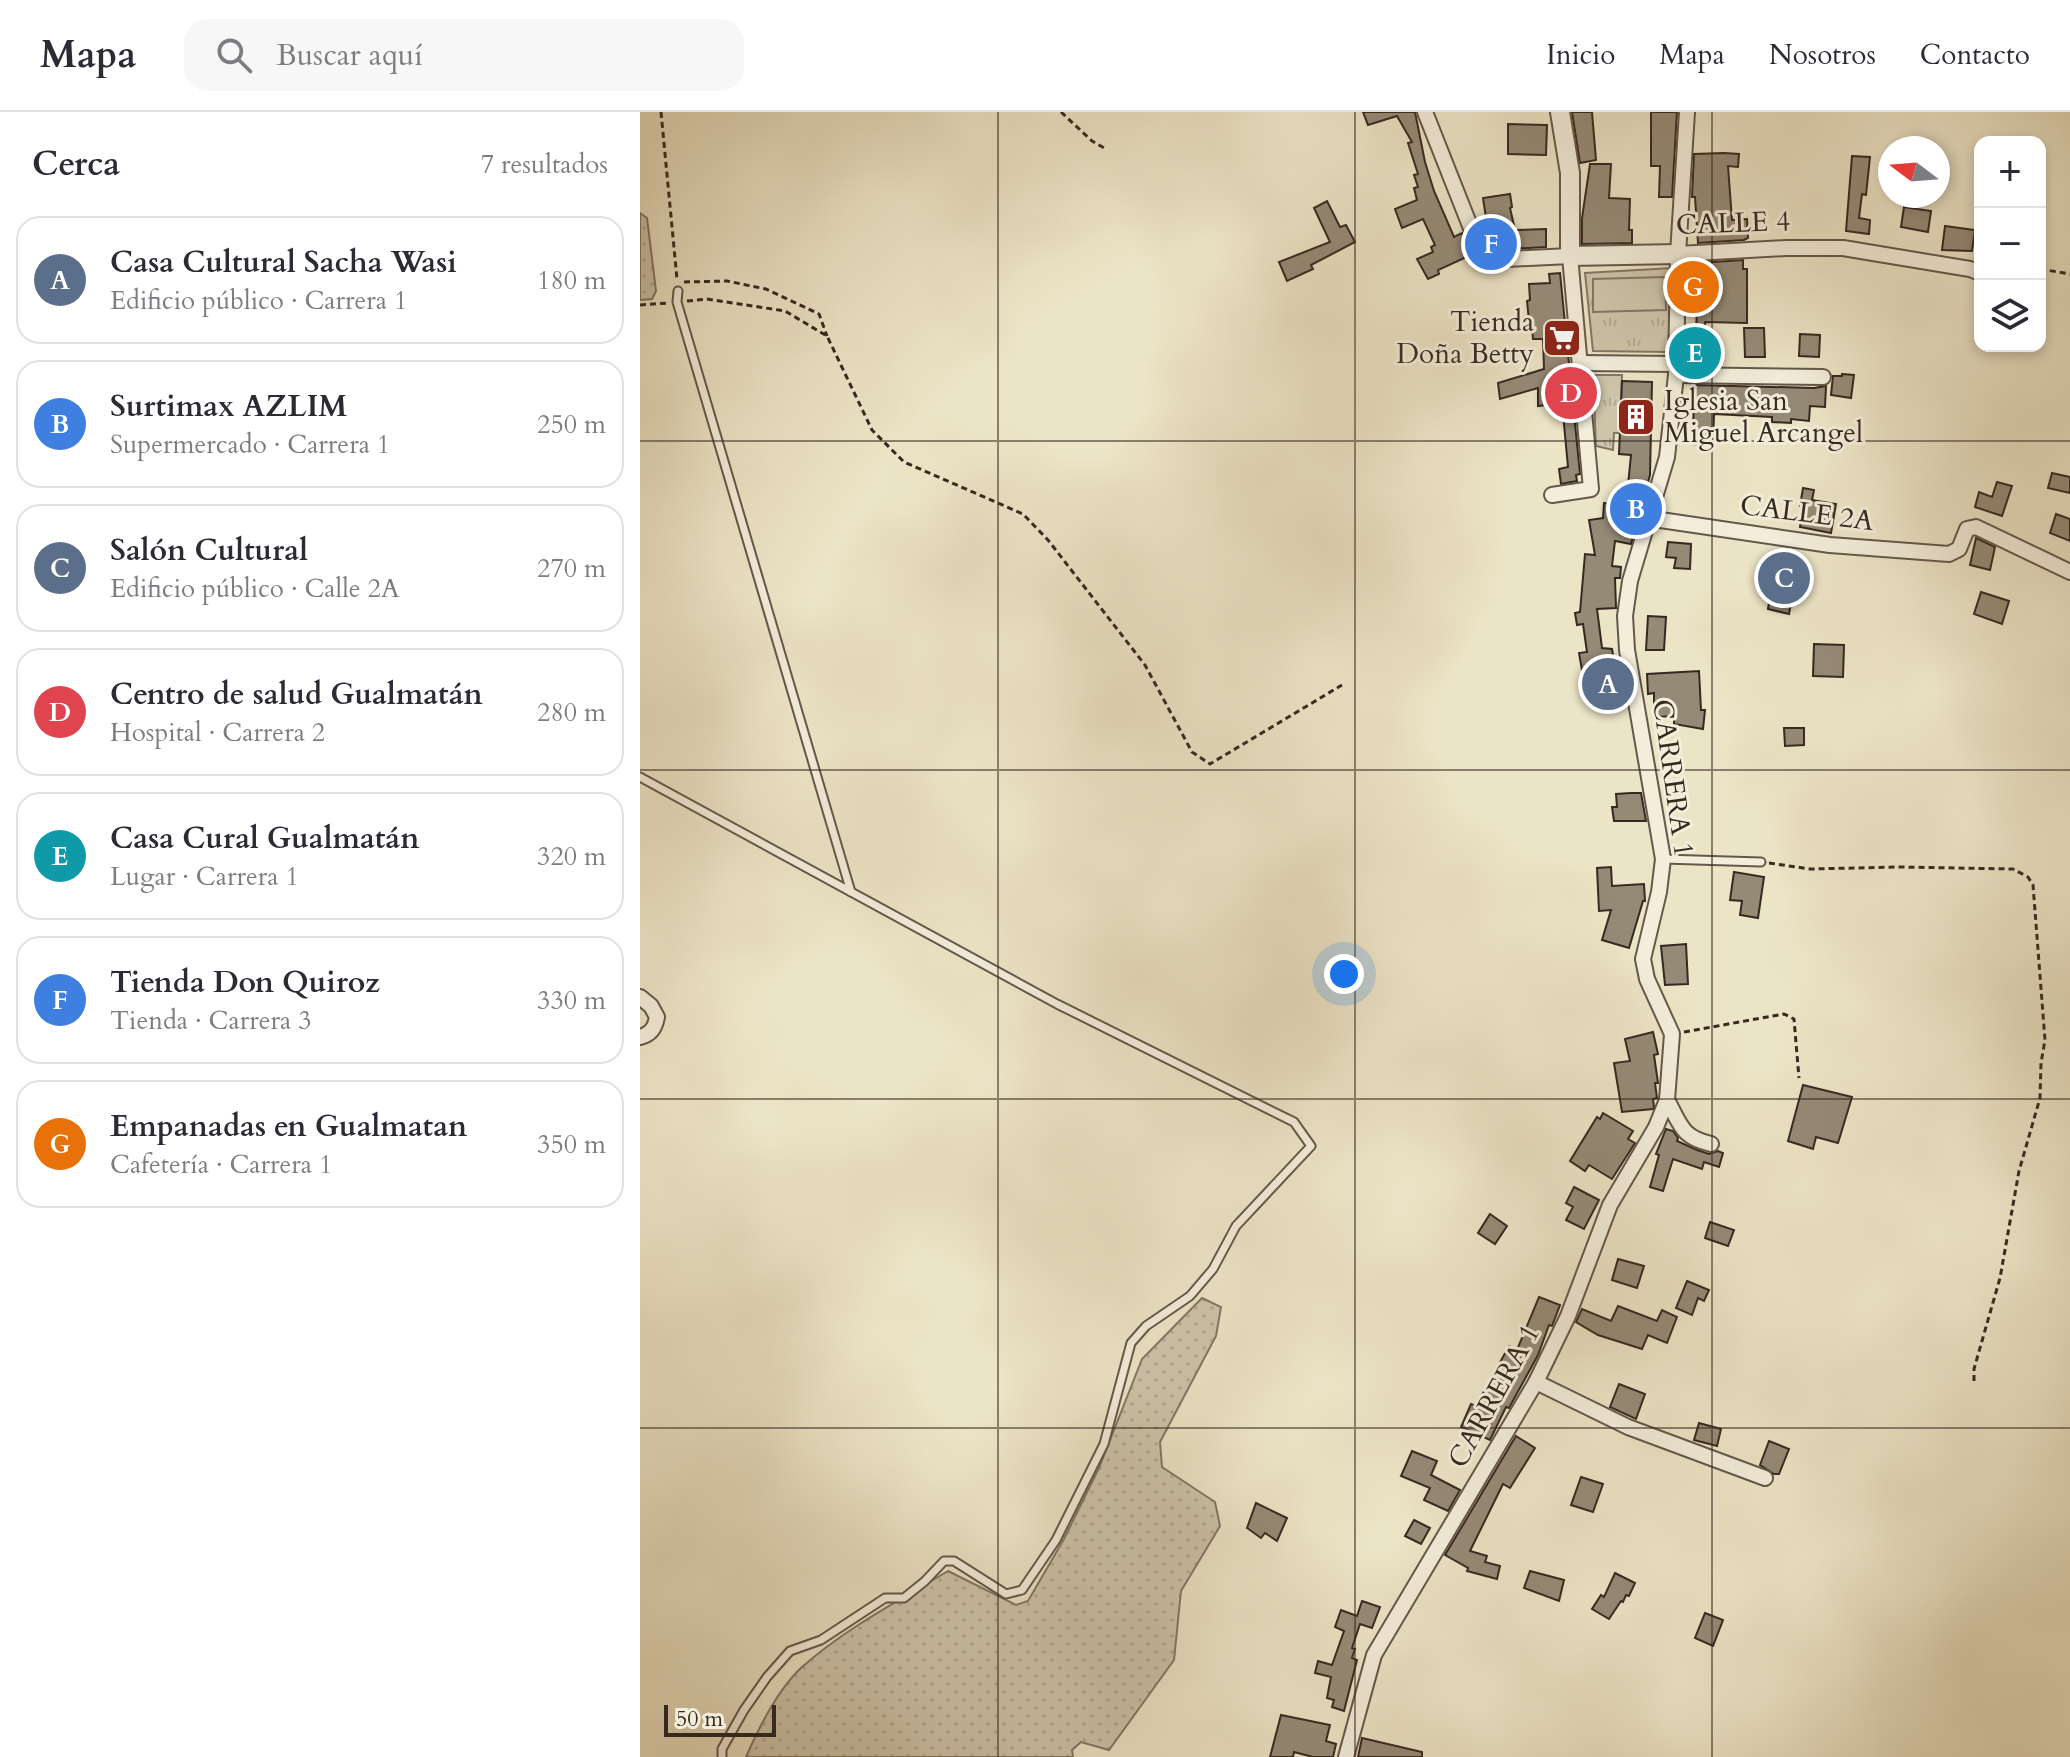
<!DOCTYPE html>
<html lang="es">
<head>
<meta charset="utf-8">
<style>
  :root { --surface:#fff; --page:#f7f7f7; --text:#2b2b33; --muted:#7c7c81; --line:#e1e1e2; --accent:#8f2418 }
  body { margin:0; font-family:Cardo,serif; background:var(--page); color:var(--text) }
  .controls { position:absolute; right:24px; top:24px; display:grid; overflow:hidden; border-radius:16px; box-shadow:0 4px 12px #0003 }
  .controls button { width:72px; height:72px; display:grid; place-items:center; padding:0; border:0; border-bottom:2px solid var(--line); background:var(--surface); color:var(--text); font:40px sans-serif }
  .compass { position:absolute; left:1238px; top:24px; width:72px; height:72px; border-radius:50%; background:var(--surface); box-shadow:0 4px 12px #0003; rotate:286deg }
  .scale { position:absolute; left:24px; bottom:20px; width:112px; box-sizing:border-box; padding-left:8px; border:4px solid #362920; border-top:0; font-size:22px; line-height:28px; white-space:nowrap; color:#362920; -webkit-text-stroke:6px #f3edda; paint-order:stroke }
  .you { position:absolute; left:704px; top:862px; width:28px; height:28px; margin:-20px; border:6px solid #fff; border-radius:50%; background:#1a73e8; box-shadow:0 0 0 12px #1a73e833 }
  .badge { display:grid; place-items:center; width:52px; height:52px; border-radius:50%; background:var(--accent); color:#fff; font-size:26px; font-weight:700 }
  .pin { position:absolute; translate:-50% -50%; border:4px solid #fff; box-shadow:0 2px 8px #0006 }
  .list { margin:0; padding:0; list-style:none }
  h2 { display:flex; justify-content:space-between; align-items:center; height:104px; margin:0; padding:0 32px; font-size:34px }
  h2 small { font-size:26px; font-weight:400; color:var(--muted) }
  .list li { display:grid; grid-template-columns:52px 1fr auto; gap:24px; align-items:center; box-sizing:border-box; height:128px; margin:0 16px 16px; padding:0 16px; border:2px solid var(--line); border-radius:24px }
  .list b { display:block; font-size:30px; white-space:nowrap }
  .list p { margin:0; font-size:26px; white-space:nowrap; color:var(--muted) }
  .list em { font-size:26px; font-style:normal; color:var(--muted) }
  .icon { flex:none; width:44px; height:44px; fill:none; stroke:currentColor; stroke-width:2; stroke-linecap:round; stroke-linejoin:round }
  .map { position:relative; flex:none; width:1430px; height:1645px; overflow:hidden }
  header { display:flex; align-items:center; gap:48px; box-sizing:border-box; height:112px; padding:0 40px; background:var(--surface); border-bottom:2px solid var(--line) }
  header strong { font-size:38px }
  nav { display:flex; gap:44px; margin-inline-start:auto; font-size:28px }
  .search { width:560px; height:72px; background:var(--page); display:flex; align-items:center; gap:20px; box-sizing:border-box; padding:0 28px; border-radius:24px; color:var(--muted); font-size:30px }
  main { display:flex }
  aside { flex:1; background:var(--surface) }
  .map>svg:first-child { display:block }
</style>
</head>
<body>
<header>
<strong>Mapa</strong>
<div class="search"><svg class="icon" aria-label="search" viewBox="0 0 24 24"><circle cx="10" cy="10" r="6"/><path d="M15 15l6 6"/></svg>Buscar aquí</div>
<nav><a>Inicio</a><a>Mapa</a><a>Nosotros</a><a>Contacto</a></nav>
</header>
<main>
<aside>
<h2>Cerca<small>7 resultados</small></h2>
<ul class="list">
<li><span class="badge" style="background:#5c6f8a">A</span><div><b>Casa Cultural Sacha Wasi</b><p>Edificio público · Carrera 1</p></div><em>180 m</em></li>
<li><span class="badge" style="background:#3f7fe0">B</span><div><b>Surtimax AZLIM</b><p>Supermercado · Carrera 1</p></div><em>250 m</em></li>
<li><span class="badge" style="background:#5c6f8a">C</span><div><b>Salón Cultural</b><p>Edificio público · Calle 2A</p></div><em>270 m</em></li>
<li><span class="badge" style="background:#e0444e">D</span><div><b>Centro de salud Gualmatán</b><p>Hospital · Carrera 2</p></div><em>280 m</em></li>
<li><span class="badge" style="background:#0f9aa8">E</span><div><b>Casa Cural Gualmatán</b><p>Lugar · Carrera 1</p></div><em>320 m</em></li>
<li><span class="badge" style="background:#3f7fe0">F</span><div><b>Tienda Don Quiroz</b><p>Tienda · Carrera 3</p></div><em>330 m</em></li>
<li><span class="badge" style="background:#e8710a">G</span><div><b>Empanadas en Gualmatan</b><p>Cafetería · Carrera 1</p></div><em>350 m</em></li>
</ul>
</aside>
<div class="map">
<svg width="1430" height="1645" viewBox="0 0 1430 1645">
  <defs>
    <pattern id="grass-dots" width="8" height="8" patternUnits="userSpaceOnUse" patternTransform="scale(2)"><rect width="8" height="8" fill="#cdc4aa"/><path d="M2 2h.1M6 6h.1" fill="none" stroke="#b1a892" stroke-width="1.8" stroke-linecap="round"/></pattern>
    <pattern id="park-tufts" width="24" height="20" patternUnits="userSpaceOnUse" patternTransform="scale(2)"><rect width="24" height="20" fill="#cdc4aa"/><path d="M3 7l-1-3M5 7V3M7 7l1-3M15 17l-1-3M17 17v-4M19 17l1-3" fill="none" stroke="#b1a892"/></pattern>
  </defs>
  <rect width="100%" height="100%" fill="#ece4c6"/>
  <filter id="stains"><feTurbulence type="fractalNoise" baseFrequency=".0025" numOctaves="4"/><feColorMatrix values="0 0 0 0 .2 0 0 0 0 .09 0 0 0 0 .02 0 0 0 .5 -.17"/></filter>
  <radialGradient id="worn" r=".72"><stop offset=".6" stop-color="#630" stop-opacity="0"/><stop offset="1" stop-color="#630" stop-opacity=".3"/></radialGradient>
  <!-- grass -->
  <g fill="url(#grass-dots)" stroke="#827665" stroke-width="2">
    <polygon points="0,101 7,106 16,179 12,187 0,188"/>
    <path d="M562 1186 581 1195 576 1224 520 1330 522 1355 575 1390 580 1414 541 1479 534 1548 469 1638 441 1630 432 1638 433 1645H106C119 1615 137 1578 162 1555 205 1517 258 1489 308 1459L376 1493 388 1489 424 1427 459 1356 502 1247Z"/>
  </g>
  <!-- park -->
  <g fill="url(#park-tufts)" stroke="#827665" stroke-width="2">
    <polygon points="1032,156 1029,240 953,239 945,161"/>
    <polygon points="953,263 982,263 980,321 974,321 973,338 956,334"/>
  </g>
  <!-- garden -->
  <polygon fill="#cdc4aa" stroke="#827665" stroke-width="2" points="1025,165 1026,198 953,200 953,167"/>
  <!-- building -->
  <g fill="#958a76" stroke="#362920" stroke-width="2">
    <polygon points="723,0 775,0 785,50 794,79 814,125 822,121 833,142 798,158 799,162 788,167 777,147 793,140 791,135 795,133 783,107 762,116 755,97 777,88 774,76 778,75 774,63 778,62 768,31 772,30 757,4 728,13"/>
    <polygon points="932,0 952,0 956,48 940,51"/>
    <polygon points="1011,0 1037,0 1032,85 1019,85 1020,54 1011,54"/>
    <polygon points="868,12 907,13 906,43 868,42"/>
    <polygon points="1084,41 1099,42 1098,55 1088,54 1092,108 1107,107 1108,126 1104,128 1058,131 1055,85 1052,85 1054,42"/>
    <polygon points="1212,44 1230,45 1226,83 1222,82 1219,106 1230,108 1229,122 1206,119"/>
    <polygon points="950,52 971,52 969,86 990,87 989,118 992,118 992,131 942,132 942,106"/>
    <polygon points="870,82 872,95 870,96 875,118 906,117 906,135 868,137 853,135 845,124 843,119 848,119 843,86"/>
    <polygon points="687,89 700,115 706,113 715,130 671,153 673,157 647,169 639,150 690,130 674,96"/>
    <polygon points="1264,95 1291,99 1288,120 1261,115"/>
    <polygon points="1305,114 1335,118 1332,139 1302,138"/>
    <polygon points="1103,148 1103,157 1107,157 1107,211 1065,210 1068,253 1046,253 1047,224 1056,224 1058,151"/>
    <polygon points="920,161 940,362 936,363 937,369 921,372 919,357 928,355 922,291 898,294 898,276 860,287 858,271 904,257 903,227 893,227 891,208 889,209 887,189 890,188 889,172 910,171 909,162"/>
    <polygon points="1104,216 1124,216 1125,245 1105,245"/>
    <polygon points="1160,222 1180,223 1179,245 1159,244"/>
    <polygon points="1202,262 1214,263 1211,286 1191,283 1193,264 1202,264"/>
    <polygon points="982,269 1012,270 1010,363 991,432 975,429 972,454 981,455 980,466 975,466 976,496 957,497 962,536 972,537 975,554 972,555 980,589 962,593 952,556 942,558 939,541 947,540 943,512 937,513 935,501 940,500 945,442 955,443 949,408 963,406 964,391 986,393 991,343 979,342"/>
    <polygon points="1055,273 1174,276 1186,274 1185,295 1170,294 1169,309 1151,307 1151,311 1132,310 1132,305 1074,302 1073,333 1052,332"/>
    <polygon points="1412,361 1430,365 1430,381 1408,376"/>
    <polygon points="1357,370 1372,374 1362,404 1335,395 1339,380 1352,385"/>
    <polygon points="1163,376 1174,378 1172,388 1196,392 1191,421 1160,415 1163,395 1160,394"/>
    <polygon points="1416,402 1430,407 1430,429 1410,421"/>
    <polygon points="1336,426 1355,435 1350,458 1330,453"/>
    <polygon points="1028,430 1051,432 1050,457 1034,456 1036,446 1026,445"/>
    <polygon points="1136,446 1154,449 1155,469 1149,502 1128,497"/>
    <polygon points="1341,480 1369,489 1362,512 1334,502"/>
    <polygon points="1008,504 1026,505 1024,538 1006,538"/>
    <polygon points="1174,532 1204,533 1203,565 1173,564"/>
    <polygon points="1059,559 1061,598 1065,598 1063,617 1034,612 1034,604 1014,605 1014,581 1008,582 1007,562"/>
    <polygon points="1144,616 1164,616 1164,633 1145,634"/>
    <polygon points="991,681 1001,681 1006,709 974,709 972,695 977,695 976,682"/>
    <polygon points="971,755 972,774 1004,772 1005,789 1003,789 989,836 962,828 971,798 959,799 957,756"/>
    <polygon points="1094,760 1124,765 1118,806 1100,803 1102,789 1090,788"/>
    <polygon points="1046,832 1048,872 1025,873 1021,834"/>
    <polygon points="1013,920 1018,942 1014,943 1018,971 1015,971 1017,986 1013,987 1014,995 1013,997 982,1000 974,951 990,949 985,927"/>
    <polygon points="1163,973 1212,985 1198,1031 1176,1025 1173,1037 1148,1029"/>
    <polygon points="963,1001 993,1019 988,1027 995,1031 972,1067 949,1053 945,1059 930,1049 957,1005 960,1007"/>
    <polygon points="1026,1017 1033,1019 1038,1026 1037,1029 1057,1038 1069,1042 1078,1039 1083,1041 1079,1055 1064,1050 1062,1057 1033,1047 1023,1079 1010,1075 1019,1043 1016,1042"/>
    <polygon points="934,1075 959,1088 944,1117 926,1108 933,1095 926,1091"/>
    <polygon points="850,1102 867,1114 855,1132 838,1121"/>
    <polygon points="1070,1110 1094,1118 1088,1134 1065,1126"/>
    <polygon points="978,1147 1004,1154 997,1176 972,1168"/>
    <polygon points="1047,1169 1069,1178 1064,1189 1058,1186 1052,1203 1036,1196"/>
    <polygon points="899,1185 920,1193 912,1214 909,1213 898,1243 869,1296 866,1295 850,1328 821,1315 831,1292 836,1294 869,1234 877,1238"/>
    <polygon points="978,1194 1017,1209 1022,1198 1037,1205 1027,1231 1008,1223 1002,1237 958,1223 936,1210 942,1197 971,1209"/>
    <polygon points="979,1272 1005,1282 996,1307 970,1295"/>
    <polygon points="1059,1311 1081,1317 1077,1334 1054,1328"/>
    <polygon points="876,1324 895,1336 870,1376 863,1372 830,1439 847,1444 845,1450 860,1454 857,1467 827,1459 828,1456 805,1443"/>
    <polygon points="1129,1329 1149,1337 1139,1362 1134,1362 1120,1353"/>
    <polygon points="772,1339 797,1349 791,1363 820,1378 808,1399 784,1388 790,1376 761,1364"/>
    <polygon points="941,1365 963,1372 953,1400 931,1393"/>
    <polygon points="616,1391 647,1406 637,1429 625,1421 621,1426 607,1416"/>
    <polygon points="774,1408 790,1416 781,1432 765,1424"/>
    <polygon points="890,1459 924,1468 919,1489 884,1476"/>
    <polygon points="975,1461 995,1471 989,1484 986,1483 983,1490 981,1489 969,1507 952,1497 961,1483 964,1485"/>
    <polygon points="722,1489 740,1495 732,1516 720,1512 712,1536 715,1537 712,1546 717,1548 704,1599 692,1595 694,1588 687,1586 691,1565 675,1561 678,1549 692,1553 704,1519 695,1515 701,1498 717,1504"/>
    <polygon points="1065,1501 1083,1508 1073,1534 1055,1526"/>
    <polygon points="641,1603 690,1613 686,1629 696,1632 693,1645 673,1645 654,1640 653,1645 630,1645"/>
    <polygon points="722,1626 782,1640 782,1645 718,1645"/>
  </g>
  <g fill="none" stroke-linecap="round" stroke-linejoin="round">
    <defs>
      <g id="service">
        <polyline points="38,179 37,190 211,780"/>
        <polyline points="0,665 417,892 654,1010 671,1034 596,1114 573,1157 550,1184 506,1214 491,1231 464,1332 416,1428 382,1478 366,1482 314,1449 304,1449 285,1469 264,1486 245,1486 181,1528 150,1539 127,1565 104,1598 82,1637 82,1645"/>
        <polyline points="1023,747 1121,750"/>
      </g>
      <g id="minor">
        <polyline points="785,0 836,129 847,144 867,147 930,144 951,377 912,383"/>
        <polyline points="1038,142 1146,136 1203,136 1330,157 1340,161"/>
        <polyline points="941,251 1035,252"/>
        <polyline points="1036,263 1183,265"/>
        <polyline points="1007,406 1190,433 1309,442 1319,437 1327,417 1336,415 1430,460"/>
        <path d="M0 885 11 894 17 905C15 916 11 922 0 925"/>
        <path d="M1027 988C1041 1013 1041 1025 1071 1032"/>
        <polyline points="896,1270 988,1315 1125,1366"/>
        <polyline points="706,1645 734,1543 896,1270 928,1204 970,1093 1016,1015 1027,988 1032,922 1007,867 1003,847 1019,780 1023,747 987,538 985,504 990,469 1027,345 1036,263 1038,142 1047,0"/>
      </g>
      <polyline id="tertiary" points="920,0 930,61 930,144 1038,142"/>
    </defs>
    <!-- service casing -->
    <use href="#service" stroke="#64584a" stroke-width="11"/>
    <!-- minor casing -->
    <use href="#minor" stroke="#64584a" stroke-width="18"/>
    <!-- tertiary casing -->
    <use href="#tertiary" stroke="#64584a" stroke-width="22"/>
    <!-- path -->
    <g stroke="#362920" stroke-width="3" stroke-dasharray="6 4" stroke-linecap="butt">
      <polyline points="21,0 37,167"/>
      <polyline points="421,0 452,29 466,37"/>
      <polyline points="1400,157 1430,162"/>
      <polyline points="44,170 87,169 126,177 179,202 187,224"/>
      <polyline points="47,189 67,187 145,199 187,224 232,318 264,350 383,402 408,428 505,553 552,640 570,652 702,573"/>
      <polyline points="0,193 28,191"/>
      <polyline points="1129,751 1170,757 1260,755 1373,757 1388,765 1393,773 1405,928 1401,951 1400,986 1379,1059 1360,1166 1334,1257 1334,1272"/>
      <polyline points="1044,920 1144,902 1154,907 1159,966"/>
    </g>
    <!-- service -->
    <use href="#service" stroke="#f3edda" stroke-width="7"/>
    <!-- minor -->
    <use href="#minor" stroke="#f3edda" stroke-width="14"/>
    <!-- tertiary -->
    <use href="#tertiary" stroke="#f3edda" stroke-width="18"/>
  </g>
  <!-- grid -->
  <path fill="none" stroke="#362920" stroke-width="2" stroke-opacity="0.55" d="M358 0V1645M715 0V1645M1072 0V1645M0 329H1430M0 658H1430M0 987H1430M0 1316H1430"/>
  <!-- icons -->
  <defs>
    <symbol id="supermarket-square" viewBox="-11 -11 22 22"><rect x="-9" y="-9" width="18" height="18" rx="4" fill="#8f2418" stroke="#f3edda"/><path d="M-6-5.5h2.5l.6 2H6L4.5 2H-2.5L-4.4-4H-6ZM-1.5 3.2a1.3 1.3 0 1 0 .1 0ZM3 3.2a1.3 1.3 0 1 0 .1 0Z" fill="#fff"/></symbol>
    <symbol id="building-square" viewBox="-11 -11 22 22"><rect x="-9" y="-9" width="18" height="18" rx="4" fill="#8f2418" stroke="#f3edda"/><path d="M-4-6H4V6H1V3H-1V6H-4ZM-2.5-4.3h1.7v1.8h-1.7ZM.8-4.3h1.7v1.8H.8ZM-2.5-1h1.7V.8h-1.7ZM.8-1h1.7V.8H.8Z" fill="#fff"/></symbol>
  </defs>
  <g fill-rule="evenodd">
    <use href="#supermarket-square" x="900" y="204" width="44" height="44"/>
    <use href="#building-square" x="974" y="283" width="44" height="44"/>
  </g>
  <g text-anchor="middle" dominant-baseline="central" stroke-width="6" stroke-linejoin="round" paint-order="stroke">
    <!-- street labels -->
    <g font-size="28" fill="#362920" stroke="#f3edda">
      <text transform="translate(1093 111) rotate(-2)">CALLE 4</text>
      <text transform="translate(1167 401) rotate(7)">CALLE 2A</text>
      <text transform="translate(1033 666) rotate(82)">CARRERA 1</text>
      <text transform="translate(854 1284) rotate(-61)">CARRERA 1</text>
    </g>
    <!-- poi labels -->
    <g font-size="28" fill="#362920" stroke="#f3edda" text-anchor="end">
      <text x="894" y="210">Tienda<tspan x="894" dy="32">Doña Betty</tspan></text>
      <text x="1024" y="289" text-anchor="start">Iglesia San<tspan x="1024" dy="32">Miguel Arcangel</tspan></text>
    </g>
  </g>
  <rect width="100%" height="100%" filter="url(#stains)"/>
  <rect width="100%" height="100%" fill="url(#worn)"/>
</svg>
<div class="controls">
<button>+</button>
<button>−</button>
<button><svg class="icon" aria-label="layers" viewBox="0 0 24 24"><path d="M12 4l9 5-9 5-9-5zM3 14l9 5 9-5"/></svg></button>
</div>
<svg class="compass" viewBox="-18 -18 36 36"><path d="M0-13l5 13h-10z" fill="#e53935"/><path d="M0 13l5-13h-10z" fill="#7c7c81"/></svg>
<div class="scale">50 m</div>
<div class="you"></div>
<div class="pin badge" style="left:968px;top:572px;background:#5c6f8a">A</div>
<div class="pin badge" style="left:996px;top:397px;background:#3f7fe0">B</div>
<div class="pin badge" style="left:1144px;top:466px;background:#5c6f8a">C</div>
<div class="pin badge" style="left:931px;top:281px;background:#e0444e">D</div>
<div class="pin badge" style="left:1055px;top:241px;background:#0f9aa8">E</div>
<div class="pin badge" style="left:851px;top:132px;background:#3f7fe0">F</div>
<div class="pin badge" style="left:1053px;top:175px;background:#e8710a">G</div>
</div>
</main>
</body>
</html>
